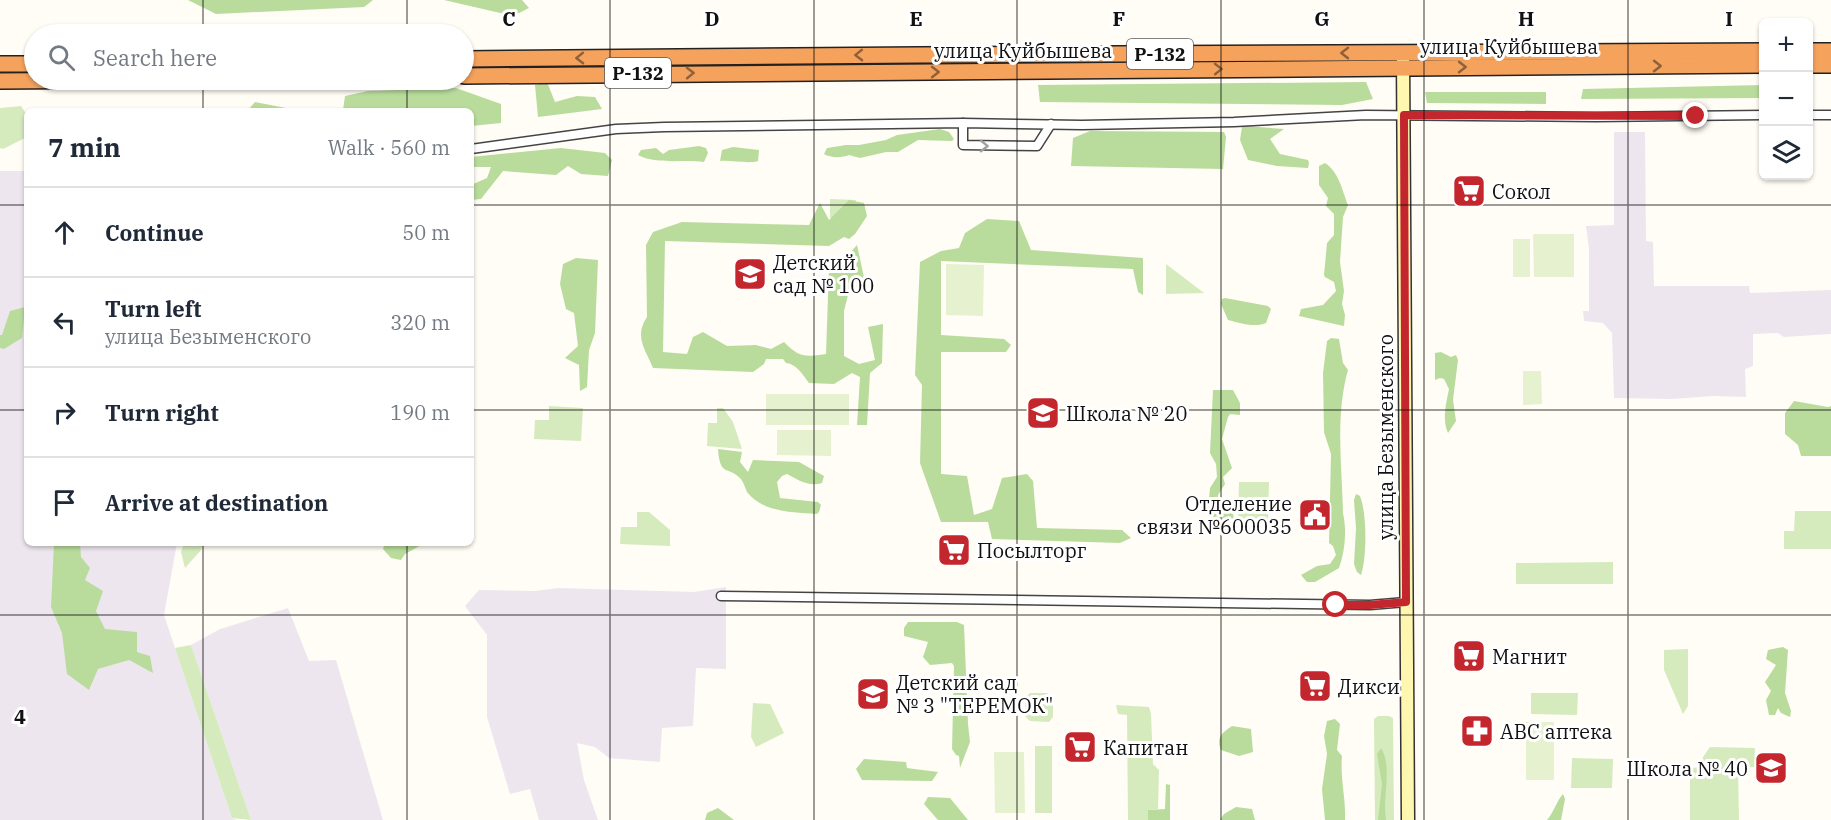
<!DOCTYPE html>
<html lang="en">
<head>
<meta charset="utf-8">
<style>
  :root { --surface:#fff; --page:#f2f2f3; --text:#1f2937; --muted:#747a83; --line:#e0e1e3 }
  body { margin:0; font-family:"IBM Plex Serif",serif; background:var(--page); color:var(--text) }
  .controls { position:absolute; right:18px; top:18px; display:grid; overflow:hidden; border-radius:9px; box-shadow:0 2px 4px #0004 }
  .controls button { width:54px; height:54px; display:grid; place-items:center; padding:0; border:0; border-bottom:2px solid var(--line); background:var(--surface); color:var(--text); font:30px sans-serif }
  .stop { position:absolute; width:18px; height:18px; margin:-14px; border:4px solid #c4262e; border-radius:50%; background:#fff }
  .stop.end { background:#c4262e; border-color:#fff; box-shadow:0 2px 6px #0008 }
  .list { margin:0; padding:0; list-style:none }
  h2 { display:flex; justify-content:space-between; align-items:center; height:78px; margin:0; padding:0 24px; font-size:26px }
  h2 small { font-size:20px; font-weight:400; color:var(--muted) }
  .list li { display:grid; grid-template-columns:39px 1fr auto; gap:18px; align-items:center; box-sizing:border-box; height:90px; padding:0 24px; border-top:2px solid var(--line) }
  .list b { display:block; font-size:22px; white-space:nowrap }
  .list p { margin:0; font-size:20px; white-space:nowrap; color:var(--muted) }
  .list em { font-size:20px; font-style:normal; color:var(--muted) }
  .icon { flex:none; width:33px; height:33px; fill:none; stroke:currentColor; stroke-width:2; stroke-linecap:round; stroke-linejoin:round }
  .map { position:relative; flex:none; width:1831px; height:820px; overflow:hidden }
  .search { position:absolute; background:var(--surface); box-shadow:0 2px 4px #0004; left:24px; top:24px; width:450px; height:66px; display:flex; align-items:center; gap:15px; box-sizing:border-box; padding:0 21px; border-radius:33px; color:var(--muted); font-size:22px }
  .panel { position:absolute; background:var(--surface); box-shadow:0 2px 4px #0004; left:24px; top:108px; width:450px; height:438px; border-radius:9px }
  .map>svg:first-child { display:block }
</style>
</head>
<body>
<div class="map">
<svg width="1831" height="820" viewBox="0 0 1831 820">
  <rect width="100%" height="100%" fill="#fffdf5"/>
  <!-- industrial -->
  <g fill="#eee6ef">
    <polygon points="1614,132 1645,132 1646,241 1653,242 1654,286 1749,286 1750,293 1831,290 1831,334 1784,337 1778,333 1753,334 1753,366 1745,369 1746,397 1714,396 1672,399 1614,398 1612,333 1603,323 1584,321 1583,311 1589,311 1589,249 1586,226 1614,225"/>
    <polygon points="0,171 27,171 27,543 177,543 164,615 232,818 237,820 0,820"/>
    <polygon points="726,587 726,669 696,668 693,726 662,728 660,762 609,758 595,747 577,743 584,780 598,820 539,820 530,789 510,794 487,717 487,635 465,606 479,590 535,591 558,588 694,592"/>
    <polygon points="288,608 309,661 336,660 383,820 251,820 191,645 220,629"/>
  </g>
  <!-- green -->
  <g fill="#d5ebbd">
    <polygon points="21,106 27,115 27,137 3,149 0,148 0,108"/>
    <polygon points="830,199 856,200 856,219 830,218"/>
    <polygon points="1166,264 1204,293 1166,294"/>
    <polygon points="549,406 583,408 581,441 534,439 535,420 549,420"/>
    <polygon points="717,408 723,408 733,422 742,449 707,446 708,423 717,423"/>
    <polygon points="1239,482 1269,482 1268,521 1238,521"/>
    <polygon points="1795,511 1831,511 1831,549 1784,549 1784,531 1794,531"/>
    <polygon points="637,512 649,512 670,530 670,546 620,544 621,527 637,527"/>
    <polygon points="184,543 203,543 201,550 185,568 181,552"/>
    <polygon points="1613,562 1613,584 1516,584 1516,563"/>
    <polygon points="191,645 251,820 232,818 175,648"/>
    <polygon points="1688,649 1688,706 1683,714 1664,670 1664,650"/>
    <polygon points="1030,693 1047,693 1053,697 1053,717 1049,722 1030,721 1025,716 1025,698"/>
    <polygon points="1531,693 1578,693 1577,715 1531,714"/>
    <polygon points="753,703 770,704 784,733 756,747 751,737"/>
    <polygon points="1116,705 1149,707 1151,714 1153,764 1159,770 1158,809 1148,810 1148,820 1128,820 1127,715 1118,714"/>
    <polygon points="1378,716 1389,716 1393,718 1394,820 1375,820 1374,719"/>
    <rect x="1035" y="746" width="17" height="67"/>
    <polygon points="1710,747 1755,748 1754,767 1738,768 1739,820 1690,820 1690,768 1702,767 1703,757"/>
    <polygon points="1572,758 1613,759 1612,788 1571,788"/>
  </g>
  <!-- forest -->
  <g fill="#b9dc9c">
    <polygon points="188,0 373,0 364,7 216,14"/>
    <polygon points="444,0 522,0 529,8 513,16"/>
    <polygon points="547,82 555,102 577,96 595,97 602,109 538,117 535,85"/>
    <polygon points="1366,82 1373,99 1342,105 1040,102 1038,85"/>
    <polygon points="1763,85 1763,98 1581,99 1583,89"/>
    <polygon points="456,88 501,104 501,123 471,126 471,111 341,111 343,110 345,96 368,91"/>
    <polygon points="1425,92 1546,92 1546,104 1427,103"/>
    <polygon points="255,102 301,111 247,111"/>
    <polygon points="1246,126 1284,129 1270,139 1280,154 1308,160 1309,163 1308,168 1277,166 1248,160 1240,140 1242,127"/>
    <path d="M940 129 949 132 954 139 952 141 918 140 898 152H886L860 158 849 155C842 158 830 158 824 154L827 148 846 145H859L886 140 897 135Z"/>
    <polygon points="1090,131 1224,132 1226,137 1223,169 1071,166 1073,138"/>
    <path d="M699 146 706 148 708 153 704 162C684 159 656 165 638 155L641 150 656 148 663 154 669 150Z"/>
    <path d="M733 147 759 150 758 161C750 164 730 160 720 161L722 150Z"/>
    <polygon points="561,148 605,153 612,160 608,176 581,174 568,166 556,175 503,171 481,199 471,200 471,185 487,178 491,167 471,167 471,157"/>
    <path d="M1325 163C1339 172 1342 190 1348 205L1343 217 1340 262 1344 291 1342 304 1345 315 1344 326 1299 316 1301 309 1323 305 1336 291 1334 282 1325 277 1324 275 1327 243 1334 235V214L1326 206 1328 198 1319 185V166Z"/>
    <path d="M849 200 864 203 867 216 855 234 849 239 844 237 829 246 665 241 663 352 687 354 693 337 703 332 727 346 756 345 771 349 784 342C800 358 805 357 826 354L829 268 848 255 857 245 865 282 848 295 844 311V356L859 364 875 360 868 327 883 324 882 363 870 373 867 425H857L860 377 852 373 834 384 809 383C803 375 797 364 786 363L783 359H766L764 364 753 372 653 368C645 348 634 337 647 317L646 245 653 232 682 222 809 225 820 203 829 220Z"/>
    <polygon points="987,219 1019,221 1031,250 1143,258 1143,295 1138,292 1133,269 941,261 941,335 1004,339 1011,345 1006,352 941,352 941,474 967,476 974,515 992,509 1002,478 1027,474 1033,481 1037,528 1122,530 1131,538 1120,543 992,539 988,522 941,522 920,463 922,385 915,375 920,262 941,251 959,248 965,233"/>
    <polygon points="576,258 598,260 595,333 589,350 587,387 580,391 579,365 565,358 578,346 574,313 566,309 560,284 563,264"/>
    <path d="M1225 298 1268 306 1271 309 1266 323C1253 328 1240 323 1228 320L1221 304 1222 299Z"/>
    <polygon points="25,307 22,338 4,349 0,348 0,335 2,335 10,311"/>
    <path d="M1331 338 1339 339 1343 363 1348 370C1335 416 1342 466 1343 513 1347 531 1345 551 1339 568L1315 582H1307L1301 575 1317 566 1330 564 1336 555 1333 546 1329 543 1331 454 1324 432 1323 373 1327 341Z"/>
    <path d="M1441 352 1451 357 1456 355 1458 360 1453 400 1456 421 1448 433C1442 420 1446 403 1449 389L1444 379 1440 378 1435 380V353Z"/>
    <polygon points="1213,390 1233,390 1240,403 1240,415 1230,414 1228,417 1222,439 1232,468 1223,477 1225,484 1218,495 1217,506 1233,514 1234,518 1231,524 1225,527 1211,523 1208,510 1210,488 1217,477 1216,464 1210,453"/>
    <polygon points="1794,401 1828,407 1831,406 1831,456 1801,456 1798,445 1785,434 1785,413"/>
    <path d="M718 449 742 452 740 462 748 472 753 460 799 462 824 476 822 483C809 487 798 480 787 474L782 476 777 482 780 498 818 502 821 505 819 512 817 514C793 512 764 513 747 492 745 488 744 483 741 479 728 465 720 478 718 449Z"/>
    <path d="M1356 494 1360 496C1367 513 1367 557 1361 575L1357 572 1354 564 1356 528 1354 500Z"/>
    <polygon points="54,543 80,543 81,557 90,568 85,580 103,591 96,611 105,629 137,632 137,652 150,656 153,673 129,660 98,669 89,690 67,674 62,633 51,607"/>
    <polygon points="385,543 425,543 405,554 401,560 391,558 383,549"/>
    <polygon points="908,622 957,622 964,625 968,724 970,742 960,768 959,756 956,755 952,749 954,666 952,663 930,665 923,657 928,642 904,636 904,628"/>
    <polygon points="1783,647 1788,650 1785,693 1791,711 1790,717 1781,713 1778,708 1775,715 1769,715 1766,700 1771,691 1765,682 1776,665 1766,659 1768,650"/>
    <path d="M1335 719 1340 724 1337 750 1342 756C1340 779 1346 798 1345 820H1325L1322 789 1327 754 1324 736 1327 721Z"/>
    <path d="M1232 726 1251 729 1253 752 1239 756 1221 750C1216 737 1222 733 1232 726Z"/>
    <path d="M1381 748C1393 767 1382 797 1386 820H1378L1382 784 1377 754Z"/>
    <polygon points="864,759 906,762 907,768 938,772 932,781 862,780 856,769"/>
    <polygon points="1166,784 1170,785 1170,820 1148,820 1148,810 1165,809"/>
    <path d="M1563 794 1565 799 1561 820H1547C1554 812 1556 802 1563 794Z"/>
    <polygon points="928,797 950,798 968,820 938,820 924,804"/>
    <polygon points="1236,807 1252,809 1255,820 1220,820 1224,814"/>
    <polygon points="718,808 734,820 705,820 707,813"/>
  </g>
  <!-- pitch -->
  <g fill="#e6f2cf">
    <polygon points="1533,234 1574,234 1574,277 1534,277"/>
    <rect x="1513" y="239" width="17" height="38"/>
    <polygon points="946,264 984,265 983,316 946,315"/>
    <polygon points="1523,371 1541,371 1542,404 1523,405"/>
    <rect x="766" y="394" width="83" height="31"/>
    <polygon points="777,430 831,430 831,456 777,455"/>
    <rect x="1526" y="722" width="28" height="58"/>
    <polygon points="994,752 1024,752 1025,813 995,813"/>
  </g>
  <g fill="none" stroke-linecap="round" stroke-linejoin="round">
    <defs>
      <g id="street">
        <polyline points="1808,115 1831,115"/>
        <polyline points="963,123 963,145 1037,146 1051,124"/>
        <polyline points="471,149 616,129 664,127 963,123 1082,125 1234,122 1366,115 1596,117 1764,115"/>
        <polyline points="721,596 1370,605 1406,602"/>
      </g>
      <polyline id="secondary" points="1403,59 1408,820"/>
      <g id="highway">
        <polyline points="1808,51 1831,51"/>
        <polyline points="464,59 918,55 1764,51"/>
        <polyline points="0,64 34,64"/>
        <polyline points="1808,65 1831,65"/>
        <polyline points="464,76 1764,65"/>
        <polyline points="0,81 133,80"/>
      </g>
    </defs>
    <!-- street casing -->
    <use href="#street" stroke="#444" stroke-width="11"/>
    <!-- secondary casing -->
    <use href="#secondary" stroke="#333" stroke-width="15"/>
    <!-- highway casing -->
    <use href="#highway" stroke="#222" stroke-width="18"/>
    <!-- street -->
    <use href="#street" stroke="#fff" stroke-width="8"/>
    <!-- secondary -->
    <use href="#secondary" stroke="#fff6b0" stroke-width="12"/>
    <!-- highway -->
    <use href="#highway" stroke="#f5a25d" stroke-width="15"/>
  </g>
  <!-- one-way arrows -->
  <defs><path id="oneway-chevron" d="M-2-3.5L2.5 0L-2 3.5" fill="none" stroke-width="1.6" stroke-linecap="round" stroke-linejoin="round" transform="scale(1.5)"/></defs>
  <g stroke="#8e613b">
    <use href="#oneway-chevron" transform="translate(1345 53) rotate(-180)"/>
    <use href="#oneway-chevron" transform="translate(859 55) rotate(179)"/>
    <use href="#oneway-chevron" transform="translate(580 58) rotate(179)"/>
    <use href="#oneway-chevron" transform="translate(1657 66)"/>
    <use href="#oneway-chevron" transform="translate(1462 67)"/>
    <use href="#oneway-chevron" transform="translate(1218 69) rotate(-1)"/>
    <use href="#oneway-chevron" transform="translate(935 72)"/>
    <use href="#oneway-chevron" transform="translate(690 73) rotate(-1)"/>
  </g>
  <use stroke="#a0a0a0" href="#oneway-chevron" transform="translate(984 146) rotate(1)"/>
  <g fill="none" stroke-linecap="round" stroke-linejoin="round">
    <!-- route -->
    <polyline stroke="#c4262e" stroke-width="8" points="1336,605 1370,605 1406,602 1404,115 1696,116"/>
  </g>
  <!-- grid -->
  <path fill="none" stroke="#111" stroke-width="1.5" stroke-opacity="0.55" d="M203 0V34M407 0V34M610 0V820M814 0V820M1017 0V820M1221 0V820M1424 0V820M1628 0V820M203 80V111M407 80V111M0 205H27M471 205H1831M0 410H27M471 410H1831M203 543V820M407 543V820M0 615H1831"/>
  <!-- icons -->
  <defs>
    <symbol id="supermarket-square" viewBox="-11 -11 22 22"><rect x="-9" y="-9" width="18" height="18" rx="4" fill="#c4262e" stroke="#fff"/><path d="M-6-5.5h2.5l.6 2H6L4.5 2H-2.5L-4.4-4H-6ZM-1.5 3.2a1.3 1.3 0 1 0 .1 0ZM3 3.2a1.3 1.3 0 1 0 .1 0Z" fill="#fff"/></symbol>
    <symbol id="school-square" viewBox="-11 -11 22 22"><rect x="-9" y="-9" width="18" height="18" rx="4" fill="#c4262e" stroke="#fff"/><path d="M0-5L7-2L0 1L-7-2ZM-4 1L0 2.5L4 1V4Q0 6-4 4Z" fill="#fff"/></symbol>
    <symbol id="civic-square" viewBox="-11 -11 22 22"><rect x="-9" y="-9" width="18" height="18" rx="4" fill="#c4262e" stroke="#fff"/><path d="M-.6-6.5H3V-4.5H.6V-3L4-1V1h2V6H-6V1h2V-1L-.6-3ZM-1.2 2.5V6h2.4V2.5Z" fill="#fff"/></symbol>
    <symbol id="pharmacy-square" viewBox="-11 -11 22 22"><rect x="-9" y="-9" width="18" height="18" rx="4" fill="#c4262e" stroke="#fff"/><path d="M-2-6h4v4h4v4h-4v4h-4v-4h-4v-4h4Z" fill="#fff"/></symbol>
  </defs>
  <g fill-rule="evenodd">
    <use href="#supermarket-square" x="1450" y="172" width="38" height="38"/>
    <use href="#school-square" x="731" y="255" width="38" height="38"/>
    <use href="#school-square" x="1024" y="394" width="38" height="38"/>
    <use href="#civic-square" x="1296" y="496" width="38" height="38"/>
    <use href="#supermarket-square" x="935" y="531" width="38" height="38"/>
    <use href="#supermarket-square" x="1450" y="637" width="38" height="38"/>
    <use href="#supermarket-square" x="1296" y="667" width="38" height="38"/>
    <use href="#school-square" x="854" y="675" width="38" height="38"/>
    <use href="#pharmacy-square" x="1458" y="712" width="38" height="38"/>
    <use href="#supermarket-square" x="1061" y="728" width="38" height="38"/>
    <use href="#school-square" x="1752" y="749" width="38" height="38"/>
  </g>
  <g text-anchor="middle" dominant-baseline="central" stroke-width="6" stroke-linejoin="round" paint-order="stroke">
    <!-- shield labels -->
    <g fill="#fff" stroke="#585858" stroke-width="1.5">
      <rect x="1127" y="39" width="66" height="30" rx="4.5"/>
      <rect x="605" y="58" width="66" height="30" rx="4.5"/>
    </g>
    <g font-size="18" font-weight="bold" fill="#111">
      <text x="1160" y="54">Р-132</text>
      <text x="638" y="73">Р-132</text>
    </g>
    <!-- street labels -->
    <g font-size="20" fill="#111" stroke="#fff">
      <text x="1509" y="46">улица Куйбышева</text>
      <text x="1023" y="50">улица Куйбышева</text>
      <text transform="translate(1385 437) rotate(-90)">улица Безыменского</text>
    </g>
    <!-- poi labels -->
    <g font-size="20" fill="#111" stroke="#fff" text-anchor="start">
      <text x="1492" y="191">Сокол</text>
      <text x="773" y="262">Детский<tspan x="773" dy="23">сад № 100</tspan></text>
      <text x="1066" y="413">Школа № 20</text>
      <text x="1292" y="503" text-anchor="end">Отделение<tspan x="1292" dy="23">связи №600035</tspan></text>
      <text x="977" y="550">Посылторг</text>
      <text x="1492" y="656">Магнит</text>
      <text x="896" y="682">Детский сад<tspan x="896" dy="23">№ 3 "ТЕРЕМОК"</tspan></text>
      <text x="1338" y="686">Дикси</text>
      <text x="1500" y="731">АВС аптека</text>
      <text x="1103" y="747">Капитан</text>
      <text x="1748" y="768" text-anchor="end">Школа № 40</text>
    </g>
  </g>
  <g font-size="20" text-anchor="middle" font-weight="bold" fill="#111" stroke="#fff" stroke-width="6" stroke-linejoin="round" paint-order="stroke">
    <text x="509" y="26">C</text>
    <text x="712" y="26">D</text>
    <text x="916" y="26">E</text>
    <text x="1119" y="26">F</text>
    <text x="1322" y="26">G</text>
    <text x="1526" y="26">H</text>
    <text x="1729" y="26">I</text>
    <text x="20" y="724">4</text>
  </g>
</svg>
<div class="controls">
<button>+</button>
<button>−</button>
<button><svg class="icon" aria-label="layers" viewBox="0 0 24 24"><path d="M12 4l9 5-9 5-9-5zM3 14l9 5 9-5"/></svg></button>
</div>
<div class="stop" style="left:1336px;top:605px"></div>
<div class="stop end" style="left:1696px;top:116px"></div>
<div class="search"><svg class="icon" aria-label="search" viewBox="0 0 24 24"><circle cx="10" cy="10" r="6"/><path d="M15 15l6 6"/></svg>Search here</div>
<section class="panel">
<h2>7 min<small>Walk · 560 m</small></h2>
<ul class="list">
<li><svg class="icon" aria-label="ahead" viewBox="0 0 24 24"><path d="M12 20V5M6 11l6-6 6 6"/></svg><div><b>Continue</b></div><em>50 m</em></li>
<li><svg class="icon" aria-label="left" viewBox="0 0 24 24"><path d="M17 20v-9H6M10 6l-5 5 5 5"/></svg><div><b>Turn left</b><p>улица Безыменского</p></div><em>320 m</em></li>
<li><svg class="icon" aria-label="right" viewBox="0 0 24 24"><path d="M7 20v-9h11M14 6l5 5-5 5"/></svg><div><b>Turn right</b></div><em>190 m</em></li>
<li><svg class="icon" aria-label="arrive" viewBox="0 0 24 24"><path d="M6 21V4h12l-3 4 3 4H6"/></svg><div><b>Arrive at destination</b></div></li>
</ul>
</section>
</div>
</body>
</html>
